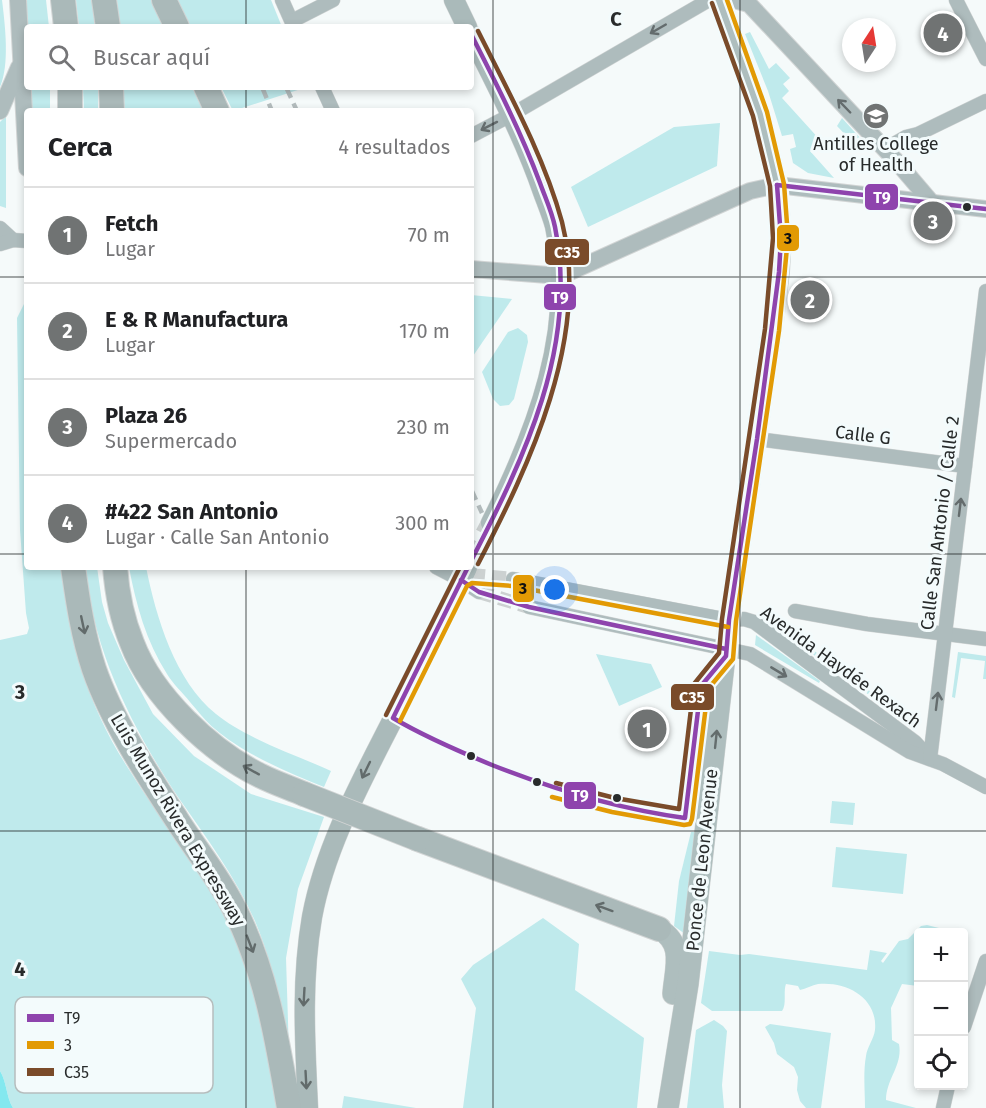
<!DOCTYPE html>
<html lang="es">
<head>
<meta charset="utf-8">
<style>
  :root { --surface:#fff; --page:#f2f2f2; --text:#202124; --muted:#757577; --line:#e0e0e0; --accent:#707373 }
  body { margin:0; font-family:"Fira Sans",sans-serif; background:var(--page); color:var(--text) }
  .controls { position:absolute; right:18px; bottom:18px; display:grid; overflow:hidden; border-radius:6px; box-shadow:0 3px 9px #0003 }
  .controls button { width:54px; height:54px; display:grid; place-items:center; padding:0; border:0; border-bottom:2px solid var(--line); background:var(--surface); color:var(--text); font:30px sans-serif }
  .compass { position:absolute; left:842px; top:18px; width:54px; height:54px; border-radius:50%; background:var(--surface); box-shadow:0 3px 9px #0003; rotate:12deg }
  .you { position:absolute; left:555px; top:590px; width:21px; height:21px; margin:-15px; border:4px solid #fff; border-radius:50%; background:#1a73e8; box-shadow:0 0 0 9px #1a73e833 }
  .badge { display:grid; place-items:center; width:39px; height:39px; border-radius:50%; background:var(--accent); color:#fff; font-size:20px; font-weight:700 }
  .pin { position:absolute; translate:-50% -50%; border:3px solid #fff; box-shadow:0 2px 6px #0006 }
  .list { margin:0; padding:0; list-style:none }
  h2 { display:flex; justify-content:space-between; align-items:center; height:78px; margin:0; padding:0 24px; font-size:26px }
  h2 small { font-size:20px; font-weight:400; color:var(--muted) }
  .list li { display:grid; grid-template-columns:39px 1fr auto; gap:18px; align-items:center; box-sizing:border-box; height:96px; padding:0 24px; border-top:2px solid var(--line) }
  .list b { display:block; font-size:22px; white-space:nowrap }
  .list p { margin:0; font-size:20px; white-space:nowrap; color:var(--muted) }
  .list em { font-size:20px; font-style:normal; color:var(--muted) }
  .icon { flex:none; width:33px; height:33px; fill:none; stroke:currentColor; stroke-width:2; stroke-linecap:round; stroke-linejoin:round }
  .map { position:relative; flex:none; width:986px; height:1108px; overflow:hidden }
  .search { position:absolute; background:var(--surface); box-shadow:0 3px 9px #0003; left:24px; top:24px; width:450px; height:66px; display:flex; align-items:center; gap:15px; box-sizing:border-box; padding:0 21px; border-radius:6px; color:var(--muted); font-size:22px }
  .panel { position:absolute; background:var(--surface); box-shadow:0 3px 9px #0003; left:24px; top:108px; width:450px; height:462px; border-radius:6px }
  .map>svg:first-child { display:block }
</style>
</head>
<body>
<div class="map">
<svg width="986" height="1108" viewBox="0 0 986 1108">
  <rect width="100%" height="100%" fill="#f5fafa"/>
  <!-- green -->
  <g fill="#bfeaec">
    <path d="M0 0H2C5 25 10 64 0 87Z"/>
    <polygon points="25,0 46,0 49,27 27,27"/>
    <polygon points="76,0 92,0 95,27 79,27"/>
    <polygon points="117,0 153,0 165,27 119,27"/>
    <polygon points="177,0 271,0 282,27 191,27"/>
    <polygon points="750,32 769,69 776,63 790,78 783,84 789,91 782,98 821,141 810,151 834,178 808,173 793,163 790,149 796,147 793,134 782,136 768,91 745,34"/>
    <polygon points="27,87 50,87 50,111 28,111"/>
    <polygon points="83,87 98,87 98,111 84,111"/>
    <polygon points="122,87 192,87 203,111 123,111"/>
    <polygon points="221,87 307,87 233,111"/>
    <polygon points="6,116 6,208 0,206 0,122"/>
    <polygon points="842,118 862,140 856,146 837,126"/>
    <polygon points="720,123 717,166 588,227 571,187 674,127"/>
    <polygon points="471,295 512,299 473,356 471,351"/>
    <path d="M27 298V567H62C67 638 89 708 128 768 165 827 210 881 241 944 246 955 248 967 251 979 263 1021 270 1064 277 1108H13C6 1097 7 1082 0 1071V640L27 634 29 628 26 613 20 530 17 318Z"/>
    <polygon points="518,328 527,335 528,342 514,399 509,405 500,406 493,399 482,372 508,332"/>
    <path d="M86 567H97L102 602 108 623 124 660 153 714 194 756 251 794 324 817 298 889 286 958 289 1053C280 1009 273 963 255 921 235 876 206 837 178 797 134 731 91 648 86 567Z"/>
    <path d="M129 567H146C156 617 175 681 216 714 245 738 296 755 331 771L324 787C289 773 244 754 215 729 206 722 198 711 190 702 183 693 173 684 167 674 146 641 136 605 129 567Z"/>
    <polygon points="763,614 910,720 908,723 761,617"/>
    <polygon points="756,635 820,681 819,683 755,645"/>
    <polygon points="958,652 986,656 986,679 983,679 985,661 961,658 955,698 952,697"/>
    <polygon points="596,654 651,664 662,687 619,706"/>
    <polygon points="832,801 855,803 853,825 830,823"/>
    <polygon points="691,832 695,832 685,934 674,926 679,881"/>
    <polygon points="836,847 907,854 903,894 832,887"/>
    <polygon points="543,918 579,944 575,990 644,1038 637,1108 463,1108 476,1008 461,979 473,965"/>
    <path d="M927 925 947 930 951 928 954 932H918V986L902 984 891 1008 892 1040 899 1044C903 1065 886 1079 886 1100L916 1108H865C865 1091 863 1073 866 1056 867 1047 874 1039 875 1030 878 998 847 981 818 984 812 985 806 989 800 990L798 986 786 984C783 992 787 1004 782 1011H712L701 1003 709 951 740 955 749 954 867 970 870 950 887 953 881 961 883 963 899 941 908 939 921 926Z"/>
    <polygon points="714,1020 723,1026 727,1031 722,1085 724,1108 687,1108 696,1030"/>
    <polygon points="770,1024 831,1033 821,1108 806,1108 800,1101 797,1090 798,1077 794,1067 777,1054 774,1043 765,1027"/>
    <polygon points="344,1096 416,1108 342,1108"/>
  </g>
  <!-- water -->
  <path fill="#83e8ef" d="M0 1071C7 1082 6 1097 13 1108H0Z"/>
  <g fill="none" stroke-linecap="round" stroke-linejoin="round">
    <!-- minor-tunnel -->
    <g stroke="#ccd1d1" stroke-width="14" stroke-dasharray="14 7" stroke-linecap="butt">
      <polyline points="471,575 513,579"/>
      <polyline points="479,592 529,607"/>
    </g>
    <!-- secondary-tunnel -->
    <polyline stroke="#ccd1d1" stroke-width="20" stroke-dasharray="20 10" stroke-linecap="butt" points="471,561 491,523"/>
    <defs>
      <g id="minor">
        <polyline points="282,0 294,27"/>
        <polyline points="956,0 986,59"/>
        <polyline points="292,21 333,0"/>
        <polyline points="322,87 333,111"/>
        <polyline points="471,136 511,115 709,0"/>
        <polyline points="885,149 906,137 918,134 986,101"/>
        <polyline points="0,228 13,240"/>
        <polyline points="0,244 13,240 27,241"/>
        <polyline points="757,439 965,466"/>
        <polyline points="436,567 461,580 479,592"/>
        <polyline points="513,579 729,620 744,619 754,622 915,742 929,757"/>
        <polyline points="529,607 750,654 910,752 943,764 986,787"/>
        <polyline points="795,611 867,624 986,639"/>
        <polyline points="930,759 986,291"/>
        <polyline points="964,1027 986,961"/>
        <polyline points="943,1108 948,1086"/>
      </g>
      <g id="tertiary">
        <polyline points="18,0 27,168"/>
        <polyline points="734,0 749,4 897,162 932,203"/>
        <polyline points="0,111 19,67"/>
        <polyline points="471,269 561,276 750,191 777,185 986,209"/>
      </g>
      <g id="secondary">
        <polyline points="454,0 467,27"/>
        <path d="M471 34C497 86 524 137 543 192 547 203 552 215 555 226 577 329 536 433 491 523"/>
        <path d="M308 1108C305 1044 301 981 312 917 325 847 361 782 393 719 418 669 443 618 467 568"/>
      </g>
      <g id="primary">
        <path d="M659 929C685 944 675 968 673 994"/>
        <polyline points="668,1108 688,984 729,620 772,330 779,272 781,238 777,185 760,114 719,0"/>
      </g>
      <g id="motorway">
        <polyline points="63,0 66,27"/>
        <polyline points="104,0 108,27"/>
        <polyline points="164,0 177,27"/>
        <polyline points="70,87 70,111"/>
        <polyline points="111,87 112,111"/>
        <polyline points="206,87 217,111"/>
        <path d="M73 567C78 602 83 636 94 669 112 721 147 774 177 820 196 850 218 876 234 908 266 971 277 1039 289 1108"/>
        <path d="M115 567C117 593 122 619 132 643 152 696 211 752 261 776 275 783 290 788 304 794"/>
        <polyline points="418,839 659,929"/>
      </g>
    </defs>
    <!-- minor casing -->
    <use href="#minor" stroke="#d1d4d4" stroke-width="15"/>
    <!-- tertiary casing -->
    <use href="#tertiary" stroke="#d1d4d4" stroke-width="18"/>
    <!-- secondary casing -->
    <use href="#secondary" stroke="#d1d4d4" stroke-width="21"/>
    <!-- primary casing -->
    <use href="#primary" stroke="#d1d4d4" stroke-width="22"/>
    <!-- motorway casing -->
    <use href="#motorway" stroke="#d1d4d4" stroke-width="26"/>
    <!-- minor -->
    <use href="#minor" stroke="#aebcbd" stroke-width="14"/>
    <!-- tertiary -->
    <use href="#tertiary" stroke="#aebcbd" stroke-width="16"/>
    <!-- secondary -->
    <use href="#secondary" stroke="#aababa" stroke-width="20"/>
    <!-- primary -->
    <use href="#primary" stroke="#aebebe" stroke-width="21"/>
    <!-- motorway -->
    <use href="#motorway" stroke="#aab9b9" stroke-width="24"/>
    <!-- rail -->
    <g stroke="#b4bdbe" stroke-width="4.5" stroke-dasharray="12 6" stroke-linecap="butt">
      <polyline points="262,87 272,111"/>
      <polyline points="286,87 297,111"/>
      <polyline points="471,489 482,513"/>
    </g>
    <defs>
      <polyline id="motorway-bridge" points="304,794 418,839"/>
    </defs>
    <!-- motorway-bridge casing -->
    <use href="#motorway-bridge" stroke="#d1d4d4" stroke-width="26" stroke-linecap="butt"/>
    <!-- motorway-bridge -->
    <use href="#motorway-bridge" stroke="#aab9b9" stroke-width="24"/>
    <defs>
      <g id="bus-1">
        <path d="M471 34C496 83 521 132 540 183 545 197 552 212 555 227 579 345 524 459 471 561"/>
        <polyline points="777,185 986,209"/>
        <path d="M468 567 393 718C425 737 458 751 492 765 555 790 618 809 685 818L701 686 726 656 729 620 757 439 779 272 781 238 777 185"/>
        <polyline points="461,580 479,592 529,607 726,649"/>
      </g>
      <g id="bus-2">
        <polyline points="400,721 467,586 472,583 512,586 728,627"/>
        <polyline points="552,797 612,812 684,825 690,824 692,819 708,689 733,659 736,621 779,331 788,237 784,184 767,112 727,0"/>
      </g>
      <g id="bus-3">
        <path d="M478 564C529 466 591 336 562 222 544 156 508 91 478 31"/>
        <polyline points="386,715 460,567"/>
        <polyline points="556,783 615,798 679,809 694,684 719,653 722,619 765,329 773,238 770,186 753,116 712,3"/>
      </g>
    </defs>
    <!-- bus-1 casing -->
    <use href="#bus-1" stroke="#f3fbfc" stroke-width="9"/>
    <!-- bus-2 casing -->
    <use href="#bus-2" stroke="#f3fbfc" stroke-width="9"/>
    <!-- bus-3 casing -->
    <use href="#bus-3" stroke="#f3fbfc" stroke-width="9"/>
    <!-- bus-1 -->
    <use href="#bus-1" stroke="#8e44ad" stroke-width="4.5"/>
    <!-- bus-2 -->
    <use href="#bus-2" stroke="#e29a04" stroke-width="4.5"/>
    <!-- bus-3 -->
    <use href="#bus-3" stroke="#7a4b2a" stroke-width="4.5"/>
  </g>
  <!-- one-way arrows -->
  <defs><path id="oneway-shaft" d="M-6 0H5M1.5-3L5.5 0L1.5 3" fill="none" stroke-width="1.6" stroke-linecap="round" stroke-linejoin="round" transform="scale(1.5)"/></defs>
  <g stroke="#646c6d">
    <use href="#oneway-shaft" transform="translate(658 29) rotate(150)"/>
    <use href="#oneway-shaft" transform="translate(844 106) rotate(-134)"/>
    <use href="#oneway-shaft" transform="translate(489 126) rotate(153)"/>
    <use href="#oneway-shaft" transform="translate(960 507) rotate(-83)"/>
    <use href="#oneway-shaft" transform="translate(779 672) rotate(31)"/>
    <use href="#oneway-shaft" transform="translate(937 701) rotate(-83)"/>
  </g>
  <g stroke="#626b6b">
    <use href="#oneway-shaft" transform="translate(83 625) rotate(78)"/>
    <use href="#oneway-shaft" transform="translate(251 770) rotate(-151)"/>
    <use href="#oneway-shaft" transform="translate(366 770) rotate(116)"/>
    <use href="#oneway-shaft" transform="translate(604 908) rotate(-160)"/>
    <use href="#oneway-shaft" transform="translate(250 944) rotate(69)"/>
    <use href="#oneway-shaft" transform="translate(304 997) rotate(93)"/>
    <use href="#oneway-shaft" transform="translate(306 1080) rotate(87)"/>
  </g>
  <use stroke="#646d6d" href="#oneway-shaft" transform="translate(716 739) rotate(-84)"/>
  <!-- grid -->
  <path fill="none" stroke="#282b2b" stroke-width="1.5" stroke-opacity="0.55" d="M246 0V27M493 0V1108M740 0V1108M246 87V111M0 277H27M471 277H986M0 554H27M471 554H986M246 567V1108M0 831H986"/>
  <!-- icons -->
  <defs>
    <symbol id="university-disc" viewBox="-11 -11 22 22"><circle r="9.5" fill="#707373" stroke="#f3fbfc"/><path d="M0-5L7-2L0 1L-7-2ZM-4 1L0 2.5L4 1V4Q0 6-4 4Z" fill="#fff"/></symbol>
  </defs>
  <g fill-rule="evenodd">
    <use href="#university-disc" x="861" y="101" width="30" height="30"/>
  </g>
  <!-- markers -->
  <g fill="#282b2b" stroke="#f3fbfc" stroke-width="2">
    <circle cx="967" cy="207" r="5"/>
    <circle cx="471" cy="756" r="5"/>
    <circle cx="537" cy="782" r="5"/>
    <circle cx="617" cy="798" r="5"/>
  </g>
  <g text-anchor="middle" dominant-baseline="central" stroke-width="6" stroke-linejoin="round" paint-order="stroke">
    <!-- poi labels -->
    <g font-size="18" fill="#282b2b" stroke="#f3fbfc">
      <text x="876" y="144">Antilles College<tspan x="876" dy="21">of Health</tspan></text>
    </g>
    <!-- street labels -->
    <g font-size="18" fill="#282b2b" stroke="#f3fbfc">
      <text transform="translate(863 435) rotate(7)">Calle G</text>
      <text transform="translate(940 523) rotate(-83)">Calle San Antonio / Calle 2</text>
      <text transform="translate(841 667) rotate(36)">Avenida Haydée Rexach</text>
      <text transform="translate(178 820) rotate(59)">Luis Munoz Rivera Expressway</text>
      <text transform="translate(702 860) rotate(-84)">Ponce de Leon Avenue</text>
    </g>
  </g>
  <!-- legend -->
  <rect x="15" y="997" width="198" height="96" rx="9" fill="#f3fbfc" stroke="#b6bdbd" stroke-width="1.5"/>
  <rect x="27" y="1014" width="27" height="8" fill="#8e44ad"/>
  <rect x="27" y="1041" width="27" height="8" fill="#e29a04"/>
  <rect x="27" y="1068" width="27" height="8" fill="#7a4b2a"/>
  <g font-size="16" fill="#282b2b">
    <text x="64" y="1024">T9</text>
    <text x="64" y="1051">3</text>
    <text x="64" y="1078">C35</text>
  </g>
  <g font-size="20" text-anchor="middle" font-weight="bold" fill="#282b2b" stroke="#f3fbfc" stroke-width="6" stroke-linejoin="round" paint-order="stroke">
    <text x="616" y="26">C</text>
    <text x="20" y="699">3</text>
    <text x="20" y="976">4</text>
  </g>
  <g stroke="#f3fbfc" stroke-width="2">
    <rect x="864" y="183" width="35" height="28" rx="6" fill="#8e44ad"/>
    <rect x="776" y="224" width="24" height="28" rx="6" fill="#e29a04"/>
    <rect x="544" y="238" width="46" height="28" rx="6" fill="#7a4b2a"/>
    <rect x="543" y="283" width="34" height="28" rx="6" fill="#8e44ad"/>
    <rect x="512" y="574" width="23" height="29" rx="6" fill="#e29a04"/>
    <rect x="670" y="683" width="45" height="28" rx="6" fill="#7a4b2a"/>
    <rect x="563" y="781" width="34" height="29" rx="6" fill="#8e44ad"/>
  </g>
  <g font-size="16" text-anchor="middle" font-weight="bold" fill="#fff">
    <text x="882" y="203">T9</text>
    <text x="567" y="258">C35</text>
    <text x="560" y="303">T9</text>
    <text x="692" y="703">C35</text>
    <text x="580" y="801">T9</text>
  </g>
  <g font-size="16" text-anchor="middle" font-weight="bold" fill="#111">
    <text x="788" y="244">3</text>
    <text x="523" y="594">3</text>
  </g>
</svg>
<div class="controls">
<button>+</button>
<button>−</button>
<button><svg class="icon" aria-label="locate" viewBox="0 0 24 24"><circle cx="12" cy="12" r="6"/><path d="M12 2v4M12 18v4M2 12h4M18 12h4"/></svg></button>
</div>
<svg class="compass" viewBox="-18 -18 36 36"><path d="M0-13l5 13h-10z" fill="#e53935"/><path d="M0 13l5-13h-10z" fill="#757577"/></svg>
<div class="you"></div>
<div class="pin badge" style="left:647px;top:729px">1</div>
<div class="pin badge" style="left:810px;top:300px">2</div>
<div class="pin badge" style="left:933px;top:221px">3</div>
<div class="pin badge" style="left:943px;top:33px">4</div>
<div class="search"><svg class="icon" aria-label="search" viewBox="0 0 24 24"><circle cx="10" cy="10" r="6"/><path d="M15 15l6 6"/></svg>Buscar aquí</div>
<section class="panel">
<h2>Cerca<small>4 resultados</small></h2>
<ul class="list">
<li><span class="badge">1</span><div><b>Fetch</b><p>Lugar</p></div><em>70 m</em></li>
<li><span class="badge">2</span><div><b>E &amp; R Manufactura</b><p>Lugar</p></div><em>170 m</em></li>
<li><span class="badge">3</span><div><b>Plaza 26</b><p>Supermercado</p></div><em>230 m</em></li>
<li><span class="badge">4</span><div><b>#422 San Antonio</b><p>Lugar · Calle San Antonio</p></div><em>300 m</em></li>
</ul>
</section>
</div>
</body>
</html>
